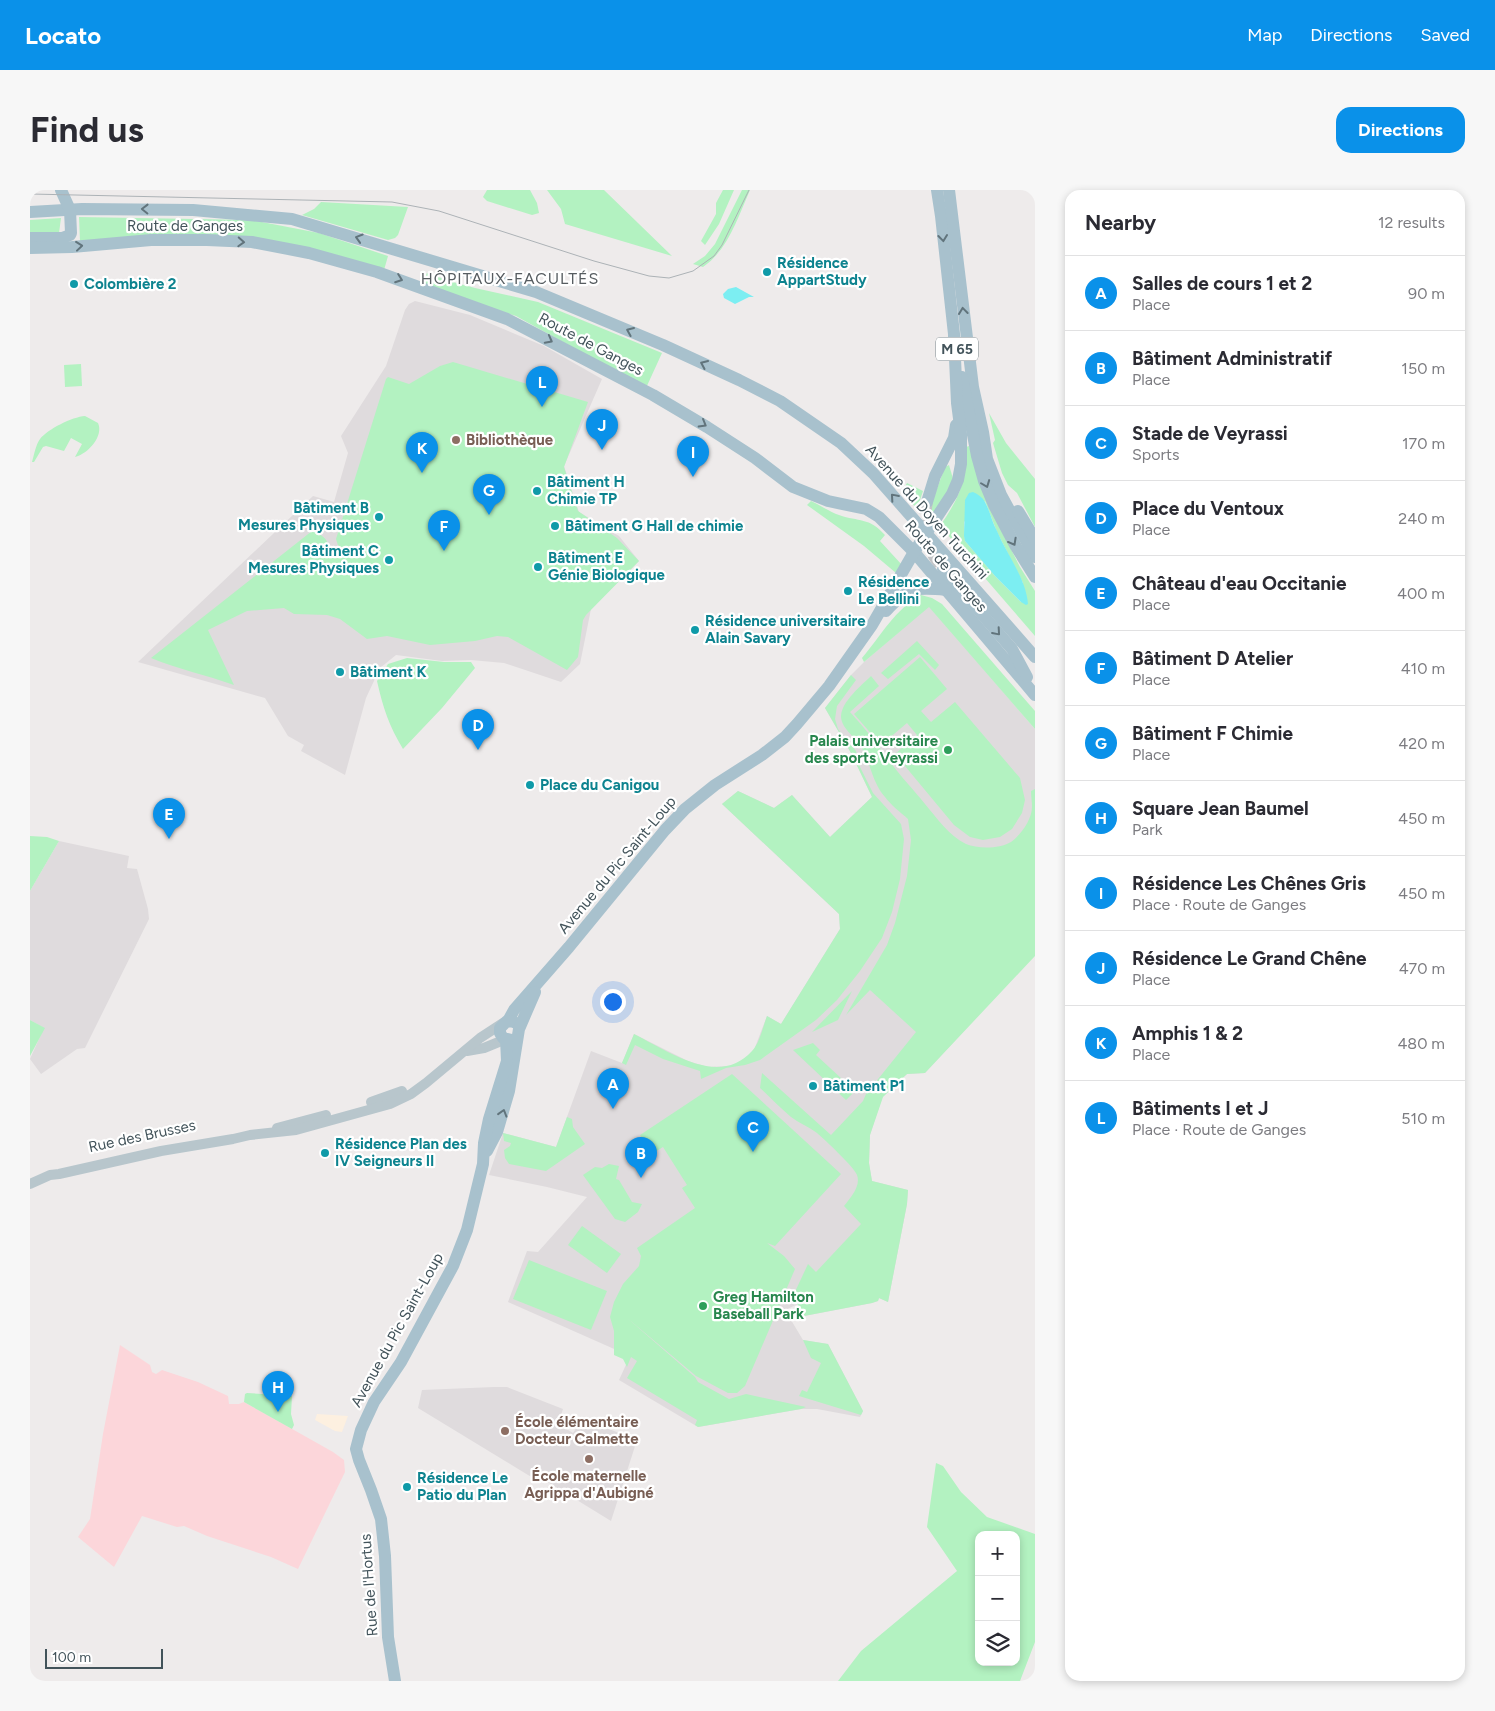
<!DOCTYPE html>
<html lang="en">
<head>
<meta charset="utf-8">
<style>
  :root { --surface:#fff; --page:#f7f7f7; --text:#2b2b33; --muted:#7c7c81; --line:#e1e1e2; --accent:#0a91e9 }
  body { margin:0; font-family:Figtree,sans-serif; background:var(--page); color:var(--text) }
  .controls { position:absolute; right:15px; bottom:15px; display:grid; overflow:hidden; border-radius:10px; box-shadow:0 2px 8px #0003 }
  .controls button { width:45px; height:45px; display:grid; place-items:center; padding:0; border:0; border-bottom:1px solid var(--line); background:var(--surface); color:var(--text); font:25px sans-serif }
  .scale { position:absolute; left:15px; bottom:12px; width:118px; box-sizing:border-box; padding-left:5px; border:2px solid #42535a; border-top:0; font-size:14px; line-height:18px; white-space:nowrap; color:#42535a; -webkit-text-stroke:4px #fff; paint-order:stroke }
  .you { position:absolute; left:582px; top:811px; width:18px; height:18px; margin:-12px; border:4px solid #fff; border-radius:50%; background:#1a73e8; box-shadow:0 0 0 8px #1a73e833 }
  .badge { display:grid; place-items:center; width:32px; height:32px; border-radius:50%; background:var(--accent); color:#fff; font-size:16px; font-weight:700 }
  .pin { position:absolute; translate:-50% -41px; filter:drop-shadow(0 1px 2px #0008) }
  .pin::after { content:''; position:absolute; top:26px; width:18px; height:15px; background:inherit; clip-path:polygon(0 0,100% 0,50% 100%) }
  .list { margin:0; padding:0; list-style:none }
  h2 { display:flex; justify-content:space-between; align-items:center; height:65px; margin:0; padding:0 20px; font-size:21px }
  h2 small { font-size:16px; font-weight:400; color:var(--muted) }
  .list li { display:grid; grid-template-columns:32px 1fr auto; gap:15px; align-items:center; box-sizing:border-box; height:75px; padding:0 20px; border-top:1px solid var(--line) }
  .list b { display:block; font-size:19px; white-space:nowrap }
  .list p { margin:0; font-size:16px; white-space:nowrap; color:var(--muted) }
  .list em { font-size:16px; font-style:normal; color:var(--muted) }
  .icon { flex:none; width:28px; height:28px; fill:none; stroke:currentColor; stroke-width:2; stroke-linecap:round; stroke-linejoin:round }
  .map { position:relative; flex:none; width:1005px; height:1491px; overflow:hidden; border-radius:15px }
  header { display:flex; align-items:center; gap:30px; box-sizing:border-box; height:70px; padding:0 25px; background:var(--accent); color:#fff }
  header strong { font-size:24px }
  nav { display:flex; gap:28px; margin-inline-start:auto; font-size:18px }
  .intro { display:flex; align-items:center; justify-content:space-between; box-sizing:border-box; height:120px; padding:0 30px }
  h1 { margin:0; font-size:35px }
  .button { padding:12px 22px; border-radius:15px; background:var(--accent); color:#fff; font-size:18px; font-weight:700 }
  main { display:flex; gap:30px; padding:0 30px }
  aside { flex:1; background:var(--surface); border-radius:15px; box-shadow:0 2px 8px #0003 }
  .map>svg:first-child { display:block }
</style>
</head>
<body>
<header>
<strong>Locato</strong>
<nav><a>Map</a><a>Directions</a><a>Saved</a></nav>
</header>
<div class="intro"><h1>Find us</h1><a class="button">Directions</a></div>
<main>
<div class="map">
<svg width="1005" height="1491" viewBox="0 0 1005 1491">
  <rect width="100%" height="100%" fill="#eeebeb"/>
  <!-- commercial -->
  <polygon fill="#fdf0e0" points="287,1224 318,1226 312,1242 305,1241 285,1230"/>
  <!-- education -->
  <g fill="#dfdbdd">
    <polygon points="385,111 440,125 514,156 572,189 534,276 549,322 589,346 609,371 561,419 550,474 531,492 474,473 441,470 412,471 366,465 350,478 336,508 315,585 271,561 274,555 258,546 235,508 108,472 283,306 304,312 318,263 311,246 356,176 375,120 379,114"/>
    <polygon points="899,416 1005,539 1005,764 895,883 877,884 853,905 840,945 839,973 842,991 878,1000 877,1014 858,1112 849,1108 848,1111 842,1113 774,1126 768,1114 755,1120 773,1150 798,1154 833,1221 830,1227 787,1219 771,1219 668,1237 589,1190 600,1166 478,1112 497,1061 508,1062 557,1007 517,997 459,985 473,943 526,957 561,861 592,873 604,844 658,871 678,877 702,876 714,869 724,860 737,826 751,834 810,739 809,724 692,614 708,601 744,618 762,605 800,647 842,607 821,563 795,518 821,485 834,472"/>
    <polygon points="29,651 99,666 97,678 107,679 118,719 119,729 55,858 47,859 11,884 0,869 14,838 0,830 0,701"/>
    <polygon points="464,1197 477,1197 533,1219 528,1234 543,1243 551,1231 556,1230 607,1250 581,1331 511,1288 509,1291 498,1285 388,1218 392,1200"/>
  </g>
  <!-- medical -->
  <polygon fill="#fcd6da" points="90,1155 120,1175 122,1182 126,1184 132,1180 168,1192 198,1206 199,1214 209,1214 214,1212 303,1262 314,1270 315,1282 268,1379 241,1367 177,1346 154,1336 147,1337 112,1326 84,1377 48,1347 60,1329 73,1244"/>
  <!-- green -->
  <g fill="#b3f2c1" fill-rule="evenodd">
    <polygon points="457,0 500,0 507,13 509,23 502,25 457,11 453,7"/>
    <polygon points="517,0 574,0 642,66 535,34 531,19"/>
    <polygon points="693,0 704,0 689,34 675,55 671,51 686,24 686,13"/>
    <path d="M712 0H720C708 27 698 60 673 77L663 74 675 66 685 54Z"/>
    <polygon points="291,12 378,17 368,45 365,48 358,50 272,25 284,19"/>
    <polygon points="49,27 222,30 289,43 358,66 354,80 259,55 50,51"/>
    <polygon points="31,28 29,43 0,44 0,30"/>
    <polygon points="397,83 419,91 445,98 508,112 632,163 616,198 486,126 392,96"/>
    <path d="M423 172 558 212 534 277 548 321 587 348 609 371 556 425 553 430 548 467 537 480 478 447 467 446 445 451 400 455 357 446 337 449 310 429 297 425 264 424 254 418 217 421 178 440 204 495C176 485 148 479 121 468L282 341C298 347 299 352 300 368L310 362 306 349 356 189 358 187 379 194 410 176Z"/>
    <polygon points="51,174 52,196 35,197 34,175"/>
    <polygon points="959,223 976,253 1005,289 1005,337 987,303 978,295 972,283 963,253 965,250"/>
    <path d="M55 226 68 233C74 246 58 264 45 267L52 254 41 248 34 261 16 256 13 257 4 272H2C4 265 6 254 10 249 18 239 42 227 55 226Z"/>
    <path d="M939 256 964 326 990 377 1005 401V446L910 336C931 305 935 294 936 257ZM955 311 967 342 993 393 991 412 965 386 935 351 934 332Z"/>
    <polygon points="919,275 924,292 904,326 899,320 915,277"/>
    <polygon points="877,293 893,301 887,319 872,302"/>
    <path d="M781 311C790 315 800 322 809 325 829 332 839 327 855 345L850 351 872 375 866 383 834 356 777 315Z"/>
    <path d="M891 405 902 408 912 414 998 513 1005 521V539L899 417 834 472 832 468C850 447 866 418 891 405Z"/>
    <polygon points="887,451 909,475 905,480 889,464 858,489 851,483"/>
    <polygon points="890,467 917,499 891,521 901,532 925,512 990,588 995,610 992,623 982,639 970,647 953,650 940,647 924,635 865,564 887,545 877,533 851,555 824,524"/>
    <path d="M377 468 414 472H441L445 478 412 518 373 559C359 536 353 518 347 491L358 474Z"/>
    <path d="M821 485 826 490 807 516 805 529 808 539 826 561 830 577 843 603 871 634 874 649 870 689 862 722 852 748 830 781 807 810 786 830 730 870 715 875 696 878 671 889 670 881 633 869 605 855 596 875 592 873 604 844C638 861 689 898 722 861 730 853 733 836 737 826L751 834 810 739 809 724 692 614 708 601 744 618 762 605 800 647 842 607 821 563 795 518Z"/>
    <path d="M841 486 849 496 820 522C835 538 848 555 861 573 871 587 884 600 895 614 907 628 919 646 936 654 948 659 969 659 981 652 991 645 1002 629 1002 617 1002 612 1001 606 1001 601L1005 599V766L895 883 877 884 853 907 840 945 839 973 842 991 878 1000 877 1014 858 1112 849 1108 848 1111 842 1113 774 1126 763 1106 778 1074 786 1082 831 1034 814 1016C821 1007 831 996 827 985 825 978 794 949 787 943 779 937 769 933 761 927 750 918 740 907 730 898L732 883 801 945 833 911 836 904 886 842 840 800 816 825 857 755 865 733 877 686 881 650 878 629C870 622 861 615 855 607 841 591 841 572 830 555 824 546 811 538 811 526 812 511 831 496 841 486Z"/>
    <polygon points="0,646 17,647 29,651 0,701"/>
    <polygon points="822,801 808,830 782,842"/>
    <polygon points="0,830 15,838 0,866"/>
    <polygon points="783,853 790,860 786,865 825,901 816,910 763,860"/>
    <polygon points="702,884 811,984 745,1056 737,1053 754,1066 765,1079 715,1196 707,1203 698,1203 666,1186 596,1127 665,1187 668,1192 699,1209 716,1204 776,1217 771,1219 668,1237 665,1235 667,1230 597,1188 607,1171 601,1167 597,1177 593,1169 584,1165 584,1141 580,1127 584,1112 593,1094 609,1076 611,1066 607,1058 665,1018 652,998 657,995 633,957 625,962 610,960 607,955 613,950 610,945"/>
    <polygon points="537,927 542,929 543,937 555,954 516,981 479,974 475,968 474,960 480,956 481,953 474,951 473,943 526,957"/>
    <polygon points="579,974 589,976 586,989 589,990 602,1012 612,1014 608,1022 595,1032 585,1029 553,985 565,977 572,978"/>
    <polygon points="552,1036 591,1064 577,1083 538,1055"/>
    <polygon points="499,1070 577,1101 561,1140 483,1109"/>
    <polygon points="773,1150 798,1154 833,1221 831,1225 769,1206 772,1200 777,1202 791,1173 781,1168"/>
    <polygon points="217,1203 262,1206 261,1224 264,1235 262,1239 214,1212 215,1204"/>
    <path d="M906 1273 913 1276 931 1302 957 1327 1005 1344V1452L990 1491H808L831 1461 927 1381 897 1337ZM949 1345H986V1472H949Z"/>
  </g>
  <!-- water -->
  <g fill="#7ceef2">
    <polygon points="706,97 724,107 719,107 705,114 694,108 693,104 698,99"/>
    <path d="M943 302C948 304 952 307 955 312 960 321 962 332 967 341 977 365 996 388 998 414L996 415 991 412 965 386 935 351 934 346 935 310 939 303Z"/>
  </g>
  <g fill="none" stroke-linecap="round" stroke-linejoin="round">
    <!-- major-tunnel -->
    <path stroke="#c3c5c7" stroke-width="12" stroke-dasharray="12 6" stroke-linecap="butt" d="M897 312C892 340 895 356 913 379"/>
    <!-- minor -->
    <g stroke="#b8c6cc" stroke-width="10">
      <polyline points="437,861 454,858 476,849"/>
      <polyline points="341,912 372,901"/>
      <polyline points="247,938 296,925"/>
      <polyline points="0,994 20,985 29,984 131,961 203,949 220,945 266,940 360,914 381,904 396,893 450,848 473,833"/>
    </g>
    <!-- major -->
    <g stroke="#a8c1cd" stroke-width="12">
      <polyline points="907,0 911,26 925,153"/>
      <polyline points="919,0 943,197 953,242 957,269 971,305 1005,367"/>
      <polyline points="0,22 52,19 163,20 262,29 506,102 633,155 709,190 750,211 811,253 843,283 1005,467"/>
      <polyline points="0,48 32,48 40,45 41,43 40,20 31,0"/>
      <polyline points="0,58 42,57 121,50 177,50 222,52 279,63 347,82 477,129 623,205 677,237 725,268 763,297 798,311 836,319 849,327 884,362 1005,505"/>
      <polyline points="932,187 947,266 954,291 964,315 985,355 1005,387"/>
      <polyline points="897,312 905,286 924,248 926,235"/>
      <polyline points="988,321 1005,349"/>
      <polyline points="913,379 982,459 997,487"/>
      <path d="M856 421C878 397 885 397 916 400"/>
      <polyline points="478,831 484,820 539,757 635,640 655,619 685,595 732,565 755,547 767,534 799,496 842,435 884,362 922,304 928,290 931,274 931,244 927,213 924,146"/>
      <polyline points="482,850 473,848 470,843 470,838 476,832 481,831 486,833"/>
      <polyline points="457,961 467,942 479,901 489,839 505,802"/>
      <polyline points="365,1491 358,1447 355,1366 351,1329 341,1300 329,1270 326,1259 331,1240 344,1212 371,1172 423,1076 437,1040 453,974 454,953 459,929 477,871 476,849"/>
    </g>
    <!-- tram -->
    <polyline stroke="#acb2b6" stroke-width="1" points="0,4 362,12 409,21 564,71 619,86 639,88 663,81 684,66 692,55 719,0"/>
  </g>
  <!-- one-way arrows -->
  <defs><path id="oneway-chevron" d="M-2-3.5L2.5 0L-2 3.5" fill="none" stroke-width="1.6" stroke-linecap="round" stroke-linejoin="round" transform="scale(1.25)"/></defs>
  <g stroke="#61747c">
    <use href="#oneway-chevron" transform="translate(115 19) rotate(-179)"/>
    <use href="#oneway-chevron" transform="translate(329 48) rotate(-163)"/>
    <use href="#oneway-chevron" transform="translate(913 48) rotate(83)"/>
    <use href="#oneway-chevron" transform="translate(211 52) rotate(3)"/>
    <use href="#oneway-chevron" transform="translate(49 56) rotate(-6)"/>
    <use href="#oneway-chevron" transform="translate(369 89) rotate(20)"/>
    <use href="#oneway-chevron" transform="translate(933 121) rotate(-97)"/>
    <use href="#oneway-chevron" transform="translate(600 141) rotate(-157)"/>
    <use href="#oneway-chevron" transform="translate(519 150) rotate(28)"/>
    <use href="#oneway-chevron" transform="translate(674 174) rotate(-156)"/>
    <use href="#oneway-chevron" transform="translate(673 234) rotate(30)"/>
    <use href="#oneway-chevron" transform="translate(956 294) rotate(69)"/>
    <use href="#oneway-chevron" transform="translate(864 307) rotate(-131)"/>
    <use href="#oneway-chevron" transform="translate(983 352) rotate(61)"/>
    <use href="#oneway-chevron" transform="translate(967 442) rotate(49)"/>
    <use href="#oneway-chevron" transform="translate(473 923) rotate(-73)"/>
  </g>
  <!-- markers -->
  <g fill="#0f9aa8" stroke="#fff" stroke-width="2">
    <circle cx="737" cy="82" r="5"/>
    <circle cx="44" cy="94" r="5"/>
    <circle cx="507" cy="301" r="5"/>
    <circle cx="349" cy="327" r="5"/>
    <circle cx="525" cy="336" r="5"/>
    <circle cx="359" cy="370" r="5"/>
    <circle cx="508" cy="377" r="5"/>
    <circle cx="818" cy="401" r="5"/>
    <circle cx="665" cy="440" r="5"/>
    <circle cx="310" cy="482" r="5"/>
    <circle cx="500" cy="595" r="5"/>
    <circle cx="783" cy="896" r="5"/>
    <circle cx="295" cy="963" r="5"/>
    <circle cx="377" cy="1297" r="5"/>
  </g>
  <g fill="#8d6e63" stroke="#fff" stroke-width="2">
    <circle cx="426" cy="250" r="5"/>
    <circle cx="475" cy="1241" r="5"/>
    <circle cx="559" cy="1269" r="5"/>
  </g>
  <g fill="#2e9e5b" stroke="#fff" stroke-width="2">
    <circle cx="918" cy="560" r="5"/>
    <circle cx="673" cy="1116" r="5"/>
  </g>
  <g text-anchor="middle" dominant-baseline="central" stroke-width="4.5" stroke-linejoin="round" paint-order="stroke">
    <!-- shield labels -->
    <rect fill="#fff" stroke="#7b878c" stroke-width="1" x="906" y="147.5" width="42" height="23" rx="4"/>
    <g font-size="14" font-weight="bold" fill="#42535a">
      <text x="927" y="159">M 65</text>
    </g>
    <!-- street labels -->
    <g font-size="15" fill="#42535a" stroke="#fff">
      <text x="155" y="36">Route de Ganges</text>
      <text transform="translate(561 154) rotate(28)">Route de Ganges</text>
      <text transform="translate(897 322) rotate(48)">Avenue du Doyen Turchini</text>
      <text transform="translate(916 376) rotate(49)">Route de Ganges</text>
      <text transform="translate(587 675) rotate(-50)">Avenue du Pic Saint-Loup</text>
      <text transform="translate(112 946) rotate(-12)">Rue des Brusses</text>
      <text transform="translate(367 1140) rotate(-61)">Avenue du Pic Saint-Loup</text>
      <text transform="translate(339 1395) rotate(-94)">Rue de l'Hortus</text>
    </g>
    <!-- culture labels -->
    <g font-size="15" font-weight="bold" fill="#0d838f" stroke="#fff" text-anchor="start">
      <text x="747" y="73">Résidence<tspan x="747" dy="17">AppartStudy</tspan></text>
      <text x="54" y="94">Colombière 2</text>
      <text x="517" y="292">Bâtiment H<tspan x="517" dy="17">Chimie TP</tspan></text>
      <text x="339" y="318" text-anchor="end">Bâtiment B<tspan x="339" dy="17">Mesures Physiques</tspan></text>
      <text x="535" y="336">Bâtiment G Hall de chimie</text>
      <text x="349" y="361" text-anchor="end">Bâtiment C<tspan x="349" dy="17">Mesures Physiques</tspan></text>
      <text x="518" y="368">Bâtiment E<tspan x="518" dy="17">Génie Biologique</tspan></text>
      <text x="828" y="392">Résidence<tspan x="828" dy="17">Le Bellini</tspan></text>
      <text x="675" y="431">Résidence universitaire<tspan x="675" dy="17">Alain Savary</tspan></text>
      <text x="320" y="482">Bâtiment K</text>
      <text x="510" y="595">Place du Canigou</text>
      <text x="793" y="896">Bâtiment P1</text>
      <text x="305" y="954">Résidence Plan des<tspan x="305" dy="17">IV Seigneurs II</tspan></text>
      <text x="387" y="1288">Résidence Le<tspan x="387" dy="17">Patio du Plan</tspan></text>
    </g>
    <!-- education labels -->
    <g font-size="15" font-weight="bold" fill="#785e54" stroke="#fff" text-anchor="start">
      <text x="436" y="250">Bibliothèque</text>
      <text x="485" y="1232">École élémentaire<tspan x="485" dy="17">Docteur Calmette</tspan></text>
      <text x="559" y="1286" text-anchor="middle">École maternelle<tspan x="559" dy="17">Agrippa d'Aubigné</tspan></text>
    </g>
    <!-- leisure labels -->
    <g font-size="15" font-weight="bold" fill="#27864d" stroke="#fff" text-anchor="end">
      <text x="908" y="551">Palais universitaire<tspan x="908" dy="17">des sports Veyrassi</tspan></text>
      <text x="683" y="1107" text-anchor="start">Greg Hamilton<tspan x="683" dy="17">Baseball Park</tspan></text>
    </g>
    <!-- neighbourhood labels -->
    <g font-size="16" letter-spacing="1" fill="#575d61" stroke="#fff">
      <text x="480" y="88">HÔPITAUX-FACULTÉS</text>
    </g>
  </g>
</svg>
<div class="controls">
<button>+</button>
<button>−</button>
<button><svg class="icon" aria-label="layers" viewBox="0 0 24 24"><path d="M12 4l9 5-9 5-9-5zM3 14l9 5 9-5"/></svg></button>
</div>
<div class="scale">100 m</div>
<div class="you"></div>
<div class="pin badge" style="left:583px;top:919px">A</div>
<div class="pin badge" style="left:611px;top:988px">B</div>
<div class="pin badge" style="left:723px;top:962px">C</div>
<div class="pin badge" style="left:448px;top:560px">D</div>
<div class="pin badge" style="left:139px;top:649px">E</div>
<div class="pin badge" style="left:414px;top:361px">F</div>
<div class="pin badge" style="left:459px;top:325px">G</div>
<div class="pin badge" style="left:248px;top:1222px">H</div>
<div class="pin badge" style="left:663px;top:287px">I</div>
<div class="pin badge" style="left:572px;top:260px">J</div>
<div class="pin badge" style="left:392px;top:283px">K</div>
<div class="pin badge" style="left:512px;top:217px">L</div>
</div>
<aside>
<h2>Nearby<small>12 results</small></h2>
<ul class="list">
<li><span class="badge">A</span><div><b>Salles de cours 1 et 2</b><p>Place</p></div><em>90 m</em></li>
<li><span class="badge">B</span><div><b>Bâtiment Administratif</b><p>Place</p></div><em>150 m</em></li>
<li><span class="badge">C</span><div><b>Stade de Veyrassi</b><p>Sports</p></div><em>170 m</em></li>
<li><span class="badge">D</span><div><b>Place du Ventoux</b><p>Place</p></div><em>240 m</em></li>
<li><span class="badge">E</span><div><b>Château d'eau Occitanie</b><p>Place</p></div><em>400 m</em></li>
<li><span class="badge">F</span><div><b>Bâtiment D Atelier</b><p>Place</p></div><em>410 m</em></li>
<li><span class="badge">G</span><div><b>Bâtiment F Chimie</b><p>Place</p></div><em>420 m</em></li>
<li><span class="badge">H</span><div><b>Square Jean Baumel</b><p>Park</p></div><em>450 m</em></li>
<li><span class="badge">I</span><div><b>Résidence Les Chênes Gris</b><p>Place · Route de Ganges</p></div><em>450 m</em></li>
<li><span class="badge">J</span><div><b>Résidence Le Grand Chêne</b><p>Place</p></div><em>470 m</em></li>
<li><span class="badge">K</span><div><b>Amphis 1 &amp; 2</b><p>Place</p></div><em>480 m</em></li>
<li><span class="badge">L</span><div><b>Bâtiments I et J</b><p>Place · Route de Ganges</p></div><em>510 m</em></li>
</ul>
</aside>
</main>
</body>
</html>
